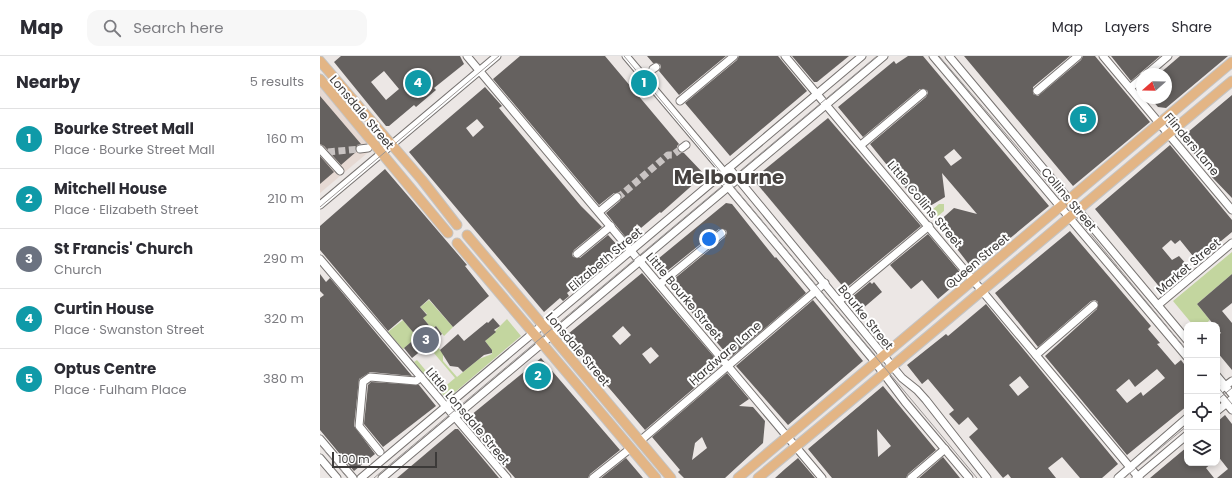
<!DOCTYPE html>
<html lang="en">
<head>
<meta charset="utf-8">
<style>
  :root { --surface:#fff; --page:#f7f7f7; --text:#2b2b33; --muted:#7c7c81; --line:#e1e1e2; --accent:#0b8043 }
  body { margin:0; font-family:Poppins,sans-serif; background:var(--page); color:var(--text) }
  .controls { position:absolute; right:12px; bottom:12px; display:grid; overflow:hidden; border-radius:8px; box-shadow:0 2px 6px #0003 }
  .controls button { width:36px; height:36px; display:grid; place-items:center; padding:0; border:0; border-bottom:1px solid var(--line); background:var(--surface); color:var(--text); font:20px sans-serif }
  .compass { position:absolute; left:816px; top:12px; width:36px; height:36px; border-radius:50%; background:var(--surface); box-shadow:0 2px 6px #0003; rotate:250deg }
  .scale { position:absolute; left:12px; bottom:10px; width:105px; box-sizing:border-box; padding-left:4px; border:2px solid #3c3a39; border-top:0; font-size:11px; line-height:14px; white-space:nowrap; color:#3c3a39; -webkit-text-stroke:3px #fff; paint-order:stroke }
  .you { position:absolute; left:389px; top:183px; width:14px; height:14px; margin:-10px; border:3px solid #fff; border-radius:50%; background:#1a73e8; box-shadow:0 0 0 6px #1a73e833 }
  .badge { display:grid; place-items:center; width:26px; height:26px; border-radius:50%; background:var(--accent); color:#fff; font-size:13px; font-weight:700 }
  .pin { position:absolute; translate:-50% -50%; border:2px solid #fff; box-shadow:0 1px 4px #0006 }
  .list { margin:0; padding:0; list-style:none }
  h2 { display:flex; justify-content:space-between; align-items:center; height:52px; margin:0; padding:0 16px; font-size:17px }
  h2 small { font-size:13px; font-weight:400; color:var(--muted) }
  .list li { display:grid; grid-template-columns:26px 1fr auto; gap:12px; align-items:center; box-sizing:border-box; height:60px; padding:0 16px; border-top:1px solid var(--line) }
  .list b { display:block; font-size:15px; white-space:nowrap }
  .list p { margin:0; font-size:13px; white-space:nowrap; color:var(--muted) }
  .list em { font-size:13px; font-style:normal; color:var(--muted) }
  .icon { flex:none; width:22px; height:22px; fill:none; stroke:currentColor; stroke-width:2; stroke-linecap:round; stroke-linejoin:round }
  .map { position:relative; flex:none; width:912px; height:422px; overflow:hidden }
  header { display:flex; align-items:center; gap:24px; box-sizing:border-box; height:56px; padding:0 20px; background:var(--surface); border-bottom:1px solid var(--line) }
  header strong { font-size:19px }
  nav { display:flex; gap:22px; margin-inline-start:auto; font-size:14px }
  .search { width:280px; height:36px; background:var(--page); display:flex; align-items:center; gap:10px; box-sizing:border-box; padding:0 14px; border-radius:12px; color:var(--muted); font-size:15px }
  main { display:flex }
  aside { flex:1; background:var(--surface) }
  .map>svg:first-child { display:block }
</style>
</head>
<body>
<header>
<strong>Map</strong>
<div class="search"><svg class="icon" aria-label="search" viewBox="0 0 24 24"><circle cx="10" cy="10" r="6"/><path d="M15 15l6 6"/></svg>Search here</div>
<nav><a>Map</a><a>Layers</a><a>Share</a></nav>
</header>
<main>
<aside>
<h2>Nearby<small>5 results</small></h2>
<ul class="list">
<li><span class="badge" style="background:#0f9aa8">1</span><div><b>Bourke Street Mall</b><p>Place · Bourke Street Mall</p></div><em>160 m</em></li>
<li><span class="badge" style="background:#0f9aa8">2</span><div><b>Mitchell House</b><p>Place · Elizabeth Street</p></div><em>210 m</em></li>
<li><span class="badge" style="background:#6b7280">3</span><div><b>St Francis' Church</b><p>Church</p></div><em>290 m</em></li>
<li><span class="badge" style="background:#0f9aa8">4</span><div><b>Curtin House</b><p>Place · Swanston Street</p></div><em>320 m</em></li>
<li><span class="badge" style="background:#0f9aa8">5</span><div><b>Optus Centre</b><p>Place · Fulham Place</p></div><em>380 m</em></li>
</ul>
</aside>
<div class="map">
<svg width="912" height="422" viewBox="0 0 912 422">
  <rect width="100%" height="100%" fill="#ece7e5"/>
  <!-- built -->
  <polygon fill="#e6d9d3" points="0,31 52,93 0,137"/>
  <!-- green -->
  <g fill="#c3d69f">
    <polygon points="619,148 624,148 624,155 618,160 612,161 612,154"/>
    <polygon points="912,196 912,218 877,248 890,264 884,269 873,269 853,245"/>
    <polygon points="109,244 133,271 124,280 116,270 112,273 103,262 107,258 100,251"/>
    <polygon points="187,263 201,280 127,343 106,321 109,318 122,333 135,322 108,290 113,286 123,297 123,305 137,321 159,303 172,298 172,294 165,285"/>
    <polygon points="83,264 97,281 83,293 68,276"/>
    <polygon points="97,304 107,316 104,318 94,306"/>
  </g>
  <!-- building -->
  <g fill="#65615f" fill-rule="evenodd">
    <path d="M21 0H140L144 8 114 32 116 34 96 51 94 49 69 70H66L14 6ZM64 15 79 33 66 44 51 26Z"/>
    <polygon points="200,0 285,0 359,88 357,90 358,95 364,97 384,118 384,121 377,125 341,157 340,156 321,172 317,168 307,183 286,157 300,145 302,141 301,138 294,137 279,149 173,23"/>
    <polygon points="327,0 406,0 359,39 339,15 341,11 340,8 333,7"/>
    <polygon points="419,0 458,0 487,35 410,100 365,47 417,4"/>
    <polygon points="472,0 529,0 497,26 494,26"/>
    <path d="M588 0H603L729 150 654 212 651 211 617 167 634 152 657 158 622 117 625 141 605 153 593 139 592 140 550 88 606 41 608 37 607 34 600 33 543 81 518 51 574 5 576 8ZM634 93 642 102 631 110 624 101Z"/>
    <polygon points="644,0 750,0 713,31 713,38 718,40 761,4 763,0 775,0 830,66 753,130"/>
    <polygon points="791,0 840,0 811,25"/>
    <polygon points="860,0 908,0 846,52 838,51 830,42 846,42 846,18 839,18"/>
    <path d="M165 31 182 50 179 52 261 150 282 171 254 194 252 198 253 201 260 202 288 179 300 192 247 237 249 240 243 245 240 242 224 256 89 96ZM157 63 164 71 153 81 146 72Z"/>
    <polygon points="912,39 912,142 890,119 888,106 884,109 861,82"/>
    <polygon points="0,40 41,88 37,89 36,96 21,109 4,90 0,88"/>
    <polygon points="508,62 601,170 525,233 433,123"/>
    <polygon points="850,89 912,164 912,176 877,205 860,184 855,188 851,184 842,192 852,204 859,200 869,211 842,234 775,153"/>
    <polygon points="0,100 14,116 0,128"/>
    <polygon points="65,113 147,209 145,210 169,240 133,271 109,243 100,251 107,259 103,262 112,273 116,270 122,278 92,302 84,292 97,281 82,263 68,275 0,194 0,170"/>
    <polygon points="406,147 412,148 455,202 456,201 486,237 410,302 348,228 405,181 407,177 406,174 399,173 341,220 333,210 333,207"/>
    <path d="M750 175 831 270 828 273 840 287 837 288 855 309 861 304 867 312V350L807 399 725 300 777 253 778 246 775 244 771 245 718 291 675 237ZM837 313 845 322 823 340 821 336 807 347 796 334 809 323 815 331Z"/>
    <polygon points="608,178 644,221 618,243 602,224 591,233 570,209"/>
    <path d="M322 217 401 309 325 374 248 284V278ZM303 270 311 279 300 289 292 280ZM331 291 339 300 330 308 322 298Z"/>
    <polygon points="0,218 6,226 10,222 92,320 50,316 39,323 34,370 55,398 34,415 0,374 0,242 4,239 0,235"/>
    <polygon points="912,218 912,247 902,255 912,267 912,314 897,296 897,280 901,277 897,272 897,269 894,269 877,248"/>
    <polygon points="550,226 552,228 554,226 562,236 541,254 531,242"/>
    <polygon points="493,244 543,305 468,369 416,310"/>
    <path d="M666 248 798 408 782 422H760L742 401 728 412 736 422H691L688 418 683 422 649 381 658 373 648 361 639 369 629 358 634 354 608 323 602 328 587 309 626 278 628 280ZM700 320 709 331 698 340 689 329Z"/>
    <polygon points="173,262 180,270 174,274 176,276 165,285 172,294 172,297 164,299 143,316 138,311 130,310 120,294 138,278 144,285 167,266 168,267"/>
    <polygon points="221,302 300,394 270,418 268,422 195,422 145,364"/>
    <path d="M407 317 429 343 419 350 433 351 445 365 443 387 405 422H364L358 416 360 414 332 381ZM382 381 387 392 372 404 375 387Z"/>
    <polygon points="51,326 99,329 116,350 63,391 44,368 48,329"/>
    <path d="M563 330 616 394 588 418 586 422H512L488 393ZM557 373 571 390 558 401Z"/>
    <polygon points="905,359 912,368 912,422 897,422 908,413 897,399 897,366"/>
    <polygon points="135,373 138,373 179,422 77,422"/>
    <polygon points="867,391 867,407 892,407 886,412 894,422 830,422"/>
    <polygon points="623,401 640,422 599,422"/>
    <polygon points="306,402 323,422 281,422"/>
    <polygon points="478,402 495,422 455,422 465,413"/>
  </g>
  <g fill="none" stroke-linecap="round" stroke-linejoin="round">
    <!-- minor-tunnel -->
    <g stroke="#c9c4c3" stroke-width="7" stroke-dasharray="7 3.5" stroke-linecap="butt">
      <polyline points="8,96 40,93"/>
      <polyline points="297,141 301,139 348,99 353,99 362,92"/>
    </g>
    <defs>
      <g id="minor">
        <polyline points="147,0 502,422"/>
        <polyline points="306,0 404,116"/>
        <polyline points="465,0 819,422"/>
        <polyline points="613,0 867,301"/>
        <polyline points="629,0 867,284"/>
        <polyline points="783,0 912,154"/>
        <polyline points="333,13 336,11"/>
        <polyline points="827,18 848,0"/>
        <polyline points="810,32 822,22"/>
        <polyline points="717,35 758,0"/>
        <polyline points="360,45 414,0"/>
        <polyline points="541,89 603,37"/>
        <polyline points="362,92 366,89"/>
        <polyline points="0,93 20,115"/>
        <polyline points="40,93 48,92"/>
        <polyline points="409,112 582,322 597,334 606,344 667,422"/>
        <polyline points="399,120 551,301 585,346 649,422"/>
        <polyline points="0,149 177,0"/>
        <polyline points="279,156 297,141"/>
        <polyline points="257,198 291,170"/>
        <polyline points="0,203 187,422"/>
        <polyline points="340,228 402,177"/>
        <polyline points="519,245 609,170"/>
        <polyline points="838,249 912,187"/>
        <polyline points="716,299 774,249"/>
        <polyline points="897,320 912,338"/>
        <polyline points="897,336 912,354"/>
        <polyline points="897,336 912,325"/>
        <polyline points="897,355 912,343"/>
        <polyline points="0,383 33,422"/>
        <polyline points="320,385 505,227"/>
        <polyline points="60,396 39,370 43,326 50,321 96,325 101,321"/>
        <polyline points="0,402 17,422"/>
        <polyline points="41,422 542,0"/>
        <polyline points="62,422 564,0"/>
        <polyline points="273,422 311,392"/>
        <polyline points="591,422 625,393"/>
        <polyline points="798,422 867,362"/>
        <polyline points="816,422 867,379"/>
      </g>
      <g id="major">
        <polyline points="0,5 102,124 137,169"/>
        <polyline points="0,23 128,177"/>
        <polyline points="147,179 351,422"/>
        <polyline points="137,187 336,422"/>
        <polyline points="418,422 912,6"/>
        <path d="M438 422C597 291 753 157 912 25"/>
      </g>
    </defs>
    <!-- minor casing -->
    <use href="#minor" stroke="#777371" stroke-width="9"/>
    <!-- major casing -->
    <use href="#major" stroke="#c4c4c4" stroke-width="11"/>
    <!-- minor -->
    <use href="#minor" stroke="#fff" stroke-width="7"/>
    <!-- major -->
    <use href="#major" stroke="#e3b585" stroke-width="9"/>
    <!-- tram -->
    <g stroke="#9b9796" stroke-width="1">
      <polyline points="304,0 657,422"/>
      <polyline points="619,0 740,141 867,295"/>
      <polyline points="0,151 179,0"/>
      <polyline points="897,330 912,348"/>
      <polyline points="897,344 912,332"/>
      <polyline points="0,389 28,422"/>
      <polyline points="54,422 557,0"/>
      <polyline points="804,422 867,370"/>
    </g>
  </g>
  <g text-anchor="middle" dominant-baseline="central" stroke-width="4" stroke-linejoin="round" paint-order="stroke">
    <!-- street labels -->
    <g font-size="12" fill="#3c3a39" stroke="#fff">
      <text transform="translate(42 56) rotate(50)">Lonsdale Street</text>
      <text transform="translate(872 88) rotate(50)">Flinders Lane</text>
      <text transform="translate(749 143) rotate(50)">Collins Street</text>
      <text transform="translate(605 148) rotate(50)">Little Collins Street</text>
      <text transform="translate(285 203) rotate(-40)">Elizabeth Street</text>
      <text transform="translate(657 205) rotate(-40)">Queen Street</text>
      <text transform="translate(868 210) rotate(-40)">Market Street</text>
      <text transform="translate(364 240) rotate(50)">Little Bourke Street</text>
      <text transform="translate(546 261) rotate(51)">Bourke Street</text>
      <text transform="translate(258 293) rotate(50)">Lonsdale Street</text>
      <text transform="translate(405 297) rotate(-41)">Hardware Lane</text>
      <text transform="translate(148 360) rotate(50)">Little Lonsdale Street</text>
    </g>
    <!-- town labels -->
    <g font-size="20" font-weight="bold" fill="#45413f" stroke="#fff">
      <text x="409" y="121">Melbourne</text>
    </g>
  </g>
</svg>
<div class="controls">
<button>+</button>
<button>−</button>
<button><svg class="icon" aria-label="locate" viewBox="0 0 24 24"><circle cx="12" cy="12" r="6"/><path d="M12 2v4M12 18v4M2 12h4M18 12h4"/></svg></button>
<button><svg class="icon" aria-label="layers" viewBox="0 0 24 24"><path d="M12 4l9 5-9 5-9-5zM3 14l9 5 9-5"/></svg></button>
</div>
<svg class="compass" viewBox="-18 -18 36 36"><path d="M0-13l5 13h-10z" fill="#e53935"/><path d="M0 13l5-13h-10z" fill="#7c7c81"/></svg>
<div class="scale">100 m</div>
<div class="you"></div>
<div class="pin badge" style="left:324px;top:27px;background:#0f9aa8">1</div>
<div class="pin badge" style="left:218px;top:320px;background:#0f9aa8">2</div>
<div class="pin badge" style="left:106px;top:284px;background:#6b7280">3</div>
<div class="pin badge" style="left:98px;top:27px;background:#0f9aa8">4</div>
<div class="pin badge" style="left:763px;top:63px;background:#0f9aa8">5</div>
</div>
</main>
</body>
</html>
